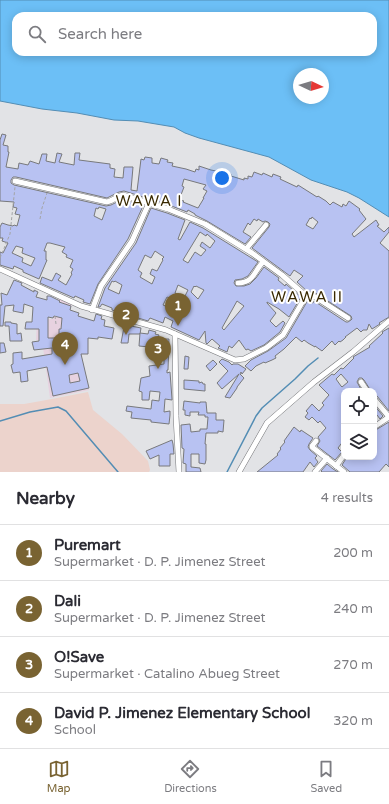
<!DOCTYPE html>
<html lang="en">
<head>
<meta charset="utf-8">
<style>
  :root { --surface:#fff; --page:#f2f2f3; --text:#2b2b33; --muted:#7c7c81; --line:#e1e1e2; --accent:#796332 }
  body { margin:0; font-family:"Varela Round",sans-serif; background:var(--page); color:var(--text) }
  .controls { position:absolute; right:12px; bottom:12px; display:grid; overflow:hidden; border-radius:8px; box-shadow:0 2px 10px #0003 }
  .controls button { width:36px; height:36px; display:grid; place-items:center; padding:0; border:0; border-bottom:1px solid var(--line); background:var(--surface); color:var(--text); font:20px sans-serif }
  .compass { position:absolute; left:293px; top:68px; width:36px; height:36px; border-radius:50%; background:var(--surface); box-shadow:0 2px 10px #0003; rotate:94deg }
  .you { position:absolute; left:222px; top:178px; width:14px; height:14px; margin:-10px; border:3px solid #fff; border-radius:50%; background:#1a73e8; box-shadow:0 0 0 6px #1a73e833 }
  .badge { display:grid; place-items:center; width:26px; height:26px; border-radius:50%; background:var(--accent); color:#fff; font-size:13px; font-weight:700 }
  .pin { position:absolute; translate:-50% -33px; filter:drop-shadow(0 1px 2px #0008) }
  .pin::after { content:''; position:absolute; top:21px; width:14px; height:12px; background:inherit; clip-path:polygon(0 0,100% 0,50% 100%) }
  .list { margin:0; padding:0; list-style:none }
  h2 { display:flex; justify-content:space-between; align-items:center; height:52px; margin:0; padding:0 16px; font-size:17px }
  h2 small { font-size:13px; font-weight:400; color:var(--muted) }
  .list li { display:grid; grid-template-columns:26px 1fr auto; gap:12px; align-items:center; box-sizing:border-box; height:56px; padding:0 16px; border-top:1px solid var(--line) }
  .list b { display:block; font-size:15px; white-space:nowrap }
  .list p { margin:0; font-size:13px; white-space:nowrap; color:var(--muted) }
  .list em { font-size:13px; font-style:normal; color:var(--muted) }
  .icon { flex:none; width:22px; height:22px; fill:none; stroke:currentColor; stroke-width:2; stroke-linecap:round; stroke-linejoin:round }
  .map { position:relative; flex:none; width:389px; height:472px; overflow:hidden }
  .search { position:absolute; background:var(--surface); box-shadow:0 2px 10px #0003; left:12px; right:12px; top:12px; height:44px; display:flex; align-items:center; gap:10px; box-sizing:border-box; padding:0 14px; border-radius:12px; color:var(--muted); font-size:15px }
  .sheet { height:276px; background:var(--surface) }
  nav { display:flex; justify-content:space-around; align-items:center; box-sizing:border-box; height:56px; border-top:1px solid var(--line); background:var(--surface); font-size:11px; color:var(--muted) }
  nav a { display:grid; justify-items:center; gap:2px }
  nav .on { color:var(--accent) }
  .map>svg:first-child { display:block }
</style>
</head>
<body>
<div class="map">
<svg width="389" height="472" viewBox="0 0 389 472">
  <rect width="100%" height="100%" fill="#e2e3e6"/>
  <!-- industrial -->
  <polygon fill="#ecd3cc" points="88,392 93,410 122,434 148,461 150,470 149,472 0,472 0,404 24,404 41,401"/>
  <!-- education -->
  <polygon fill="#e7d2e0" points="58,298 72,304 67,319 78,340 89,390 50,398 42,340 36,340 37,319 53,319"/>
  <!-- water -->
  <path fill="#6cbff6" stroke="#538db4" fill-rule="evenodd" d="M0 0H389V217L359 198 347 192 311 180 269 157 199 138 185 133 174 127 138 121 114 120 77 113 42 109 0 101ZM16 16H373V52H16ZM299 74H323V98H299Z"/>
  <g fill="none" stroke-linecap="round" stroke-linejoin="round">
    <!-- stream -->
    <g stroke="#538db4" stroke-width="1.5">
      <polyline points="0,421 30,412 58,407 66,411 118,472"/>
      <polyline points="227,472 256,416 262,408 295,379 308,366 318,358"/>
    </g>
  </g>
  <!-- building -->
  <g fill="#b8c2f2" stroke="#78797c" fill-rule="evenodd">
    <path d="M2 134 6 135 3 145 8 146V152H9L6 167 18 169 19 163 28 165 30 161 39 164 42 154H47L46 161 55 163 57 153 62 154 59 162 74 165 75 153H80L79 160 110 164V168L115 169 114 177 123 178 124 167H133L131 190 137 191 141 159 144 160 145 157 152 158V163L159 164 161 158 168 160 167 162 173 163 172 166 186 169 195 172 196 169 199 170V166L211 170 231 174V176L244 180V178L248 179V176L252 177 254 172 262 175 263 173 272 177 273 174 281 177 280 179 297 187 298 185 317 197 318 196 326 201 330 205 333 202 342 207 343 204 346 206 349 201 360 209 359 210 366 219 352 234 354 237 376 220 379 225 377 226 384 232 389 227V232L380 243 389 251V317L379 323 380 324 372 329 369 324 367 330H363L361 332 357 328 345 337H346L343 340 340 342 339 341 335 345 332 341 322 351 315 346V347L308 343 304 340 302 342 296 337 284 349 275 356 276 358 272 360 265 363 264 362 256 366 251 371 245 366 251 360 268 351 286 338 308 300 313 303 314 301 346 322H348L351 320 352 319 351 316 314 292H308L297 282 303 276 294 270 290 276 252 248 269 227 270 224 268 222 265 221 263 222 258 219 257 221 254 219 250 225 248 223 243 232 251 237 245 244 207 221 195 215V214L188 210 187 212 169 205 124 191 119 192 107 198 16 177H13L11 180V183L14 185 106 206 111 205 123 199 143 206 128 239 98 284 90 304 83 302 84 300 75 296 74 298 40 283 42 277 52 281 56 273 61 276 58 280 66 285 72 274 71 273 73 269 70 267 73 260 66 257 67 255 62 252 65 247 50 243H47L44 251H46V260H47L39 279 23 272V270L14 266 13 269 0 265V252L3 253 8 243 2 241 3 238H0V227L2 223 8 225 13 226 14 225 17 226 20 215 15 214 17 208 13 207 14 202 0 201V140ZM184 179 206 185 203 189 207 191 203 198H204L198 208 183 202 184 201 179 200 184 187 182 186ZM99 207 106 209 102 220 94 216 96 208 98 209ZM312 217 318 222 313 229 306 225 310 218 311 219ZM16 246 23 248 22 253 35 258 31 266 22 262 23 258 12 253Z"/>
    <path d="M151 208 167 213 185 220 178 239 180 240 190 222 203 228 258 262 248 276 242 279 235 280 234 283 236 286H244L250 284 256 278 264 267 279 278 278 280 285 286 286 284 301 297 289 317 279 309 267 302V303L276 313 270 321 276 327 283 321 285 323 280 332 264 345 251 351 248 349 246 350 239 340 232 348 229 346 227 352 218 348 220 346 212 339 207 344 206 343 205 331 199 340 171 327 173 321 165 317 163 323 150 318 148 321 112 310V308L102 304 100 307H98L105 288 136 243ZM200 232 206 236 207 234 215 241 210 248 202 242 200 246 206 250 201 256 195 252 188 263 183 260ZM155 251 164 257 162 259 163 260 157 271 152 269 150 274 155 277 152 284 140 277 142 273 138 270 145 255 151 258ZM112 281 114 282 115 281 122 285 119 294 108 289ZM178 285 188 290 184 298 175 293ZM194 286 195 287 196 286 204 290 198 299 191 292ZM167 297 174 300 170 308 163 305ZM237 301 244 306 224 330 222 328Z"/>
    <path d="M14 280 22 283 21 285 34 292V290L38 292 36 297 47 300V296H50L60 301 59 302 71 306 70 310 79 313 78 316 94 321 96 314 102 316 101 319 105 320 104 326 114 328 112 339 98 337V339L88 338V354H81L89 388 53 396 47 367 27 371 28 381 21 382 20 372 13 373 11 365 13 364V353L22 352V359L52 354V348L34 350 32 342 39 341V329H25L26 322H32L33 307 24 304 23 313 13 311 14 305 5 306 3 326H0V305H2L1 293 7 295ZM54 316 62 318 61 329H59V338H48V317L53 318ZM78 373 80 381 70 383 69 375Z"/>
    <polygon points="5,322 11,322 11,323 17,324 17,334 21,333 22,341 10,341 9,326 5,326"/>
    <polygon points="131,326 141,328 140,334 129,334 128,343 121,343 124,327 131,328"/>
    <path d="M389 328V411L377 396 374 395V391H371L364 380 362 378H359L357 382 362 391H344V440L338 448 342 452 335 460 317 446 320 441 318 437 326 428 320 421 318 423 312 417 309 420 305 417 308 413 306 411 312 404 319 411 324 405 322 403 329 395 319 385 332 374 334 375 341 368 343 369 354 358 353 357 370 347 369 346 383 333 382 332ZM341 374 348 382 342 387 341 386 336 379Z"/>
    <polygon points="149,330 156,332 155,334 159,335 154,349 158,351 164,339 169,339 168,370 167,370 167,373 170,372 172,399 172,400 165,399 164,412 170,411 170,415 169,424 151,422 151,420 131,418 132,412 126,411 127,406 151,409 152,400 159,401 160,392 150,391 149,400 142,400 142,392 139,391 141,378 150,376 149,366 164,364 164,356 148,355 149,347 139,346 140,333 148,334"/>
    <polygon points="0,343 4,343 6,352 0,353"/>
    <polygon points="185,356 189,357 188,369 184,369"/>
    <polygon points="222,359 229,362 232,365 233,364 238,364 246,369 242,374 241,372 240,374 244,378 237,387 237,388 230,398 225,397 239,374 222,389 217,383 228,371 219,362"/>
    <polygon points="213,360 217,364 210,371 206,366"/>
    <polygon points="184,380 199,381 199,383 202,382 203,384 205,384 205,391 184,389"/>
    <polygon points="184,401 200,403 200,402 206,402 207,413 216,413 216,420 224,420 223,432 218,431 218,433 206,433 205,444 206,444 206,460 205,464 199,463 199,454 191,454 191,467 200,468 201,472 186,472 186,464 183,463 184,449 182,448 181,425 190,424 191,432 200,431 200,429 207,429 208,417 205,417 205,415 198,415 199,412 190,412 190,416 185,415 185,410 183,410"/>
    <polygon points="374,405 383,416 380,419 377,415 374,416"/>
    <polygon points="389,422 389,467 386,464 379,472 350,472 342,465 347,457 360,457 363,460 365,457 374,457 374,431"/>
    <polygon points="294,427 300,432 301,430 313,438 309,444 308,447 310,450 317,456 315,458 318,462 314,467 310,462 303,472 257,472 278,455 277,454 281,449 280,448 285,442 284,441"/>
    <polygon points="172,440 173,444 174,454 170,454 170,466 159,466 159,455 150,459 146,451"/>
    <polygon points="327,464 333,469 338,472 322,472 321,471"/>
  </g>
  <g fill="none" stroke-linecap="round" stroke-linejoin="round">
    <defs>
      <g id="minor">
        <polyline points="246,249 266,225"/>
        <path d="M0 269 81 306 166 330 235 360 244 359 266 348 283 335 306 296 282 275 252 253 205 224 168 209 123 195C117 196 113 201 107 202L15 181"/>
        <path d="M238 283C254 283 254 271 263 262"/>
        <polyline points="306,296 312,295 348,318"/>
        <polyline points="92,310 101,286 132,241 149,203"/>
        <polyline points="175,334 176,416 179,472"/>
        <polyline points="361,382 367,391"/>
        <polyline points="374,399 389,417 374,427"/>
        <polyline points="316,441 312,446 312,447 344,472"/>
        <polyline points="336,466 344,455"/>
        <polyline points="239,472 267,423 314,382 353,352 389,321"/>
        <polyline points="315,472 327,458"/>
      </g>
    </defs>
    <!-- minor casing -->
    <use href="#minor" stroke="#757679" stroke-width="6"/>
    <!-- path -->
    <g stroke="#a3a4a6" stroke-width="1" stroke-dasharray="3 2" stroke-linecap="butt">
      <polyline points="40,219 42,208 47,193"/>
      <polyline points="0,258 10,234 15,187"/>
      <polyline points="55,316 56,324"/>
    </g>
    <!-- minor -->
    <use href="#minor" stroke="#fff" stroke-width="5"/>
  </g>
  <g text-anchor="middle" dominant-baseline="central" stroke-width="4" stroke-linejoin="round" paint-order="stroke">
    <!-- neighbourhood labels -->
    <g font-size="15" letter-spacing="1" fill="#392900" stroke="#fff">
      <text x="149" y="201">WAWA I</text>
      <text x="307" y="297">WAWA II</text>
    </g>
  </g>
</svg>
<div class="controls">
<button><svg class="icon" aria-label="locate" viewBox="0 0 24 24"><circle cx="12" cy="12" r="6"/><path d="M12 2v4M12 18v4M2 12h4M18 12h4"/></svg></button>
<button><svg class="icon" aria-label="layers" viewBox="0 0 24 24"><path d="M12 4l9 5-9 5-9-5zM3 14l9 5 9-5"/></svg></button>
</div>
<svg class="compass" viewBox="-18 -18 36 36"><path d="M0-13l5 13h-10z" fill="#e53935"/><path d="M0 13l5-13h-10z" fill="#7c7c81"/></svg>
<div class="you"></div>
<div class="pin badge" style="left:178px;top:326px">1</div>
<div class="pin badge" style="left:126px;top:335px">2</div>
<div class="pin badge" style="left:158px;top:369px">3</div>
<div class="pin badge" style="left:65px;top:365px">4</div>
<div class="search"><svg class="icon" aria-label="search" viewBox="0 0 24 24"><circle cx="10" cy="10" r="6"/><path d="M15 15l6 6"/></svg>Search here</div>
</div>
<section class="sheet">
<h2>Nearby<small>4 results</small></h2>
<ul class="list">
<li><span class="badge">1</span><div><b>Puremart</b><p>Supermarket · D. P. Jimenez Street</p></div><em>200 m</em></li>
<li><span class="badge">2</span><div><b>Dali</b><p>Supermarket · D. P. Jimenez Street</p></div><em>240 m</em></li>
<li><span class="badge">3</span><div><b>O!Save</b><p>Supermarket · Catalino Abueg Street</p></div><em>270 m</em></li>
<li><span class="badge">4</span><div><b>David P. Jimenez Elementary School</b><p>School</p></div><em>320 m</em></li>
</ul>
</section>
<nav>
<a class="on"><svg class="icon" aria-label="map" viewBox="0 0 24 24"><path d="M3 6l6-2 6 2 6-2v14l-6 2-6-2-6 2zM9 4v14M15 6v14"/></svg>Map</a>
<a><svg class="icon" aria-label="directions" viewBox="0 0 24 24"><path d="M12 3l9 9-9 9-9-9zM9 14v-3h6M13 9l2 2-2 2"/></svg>Directions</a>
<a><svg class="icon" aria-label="saved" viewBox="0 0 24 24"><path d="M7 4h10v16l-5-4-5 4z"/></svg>Saved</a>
</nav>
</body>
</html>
